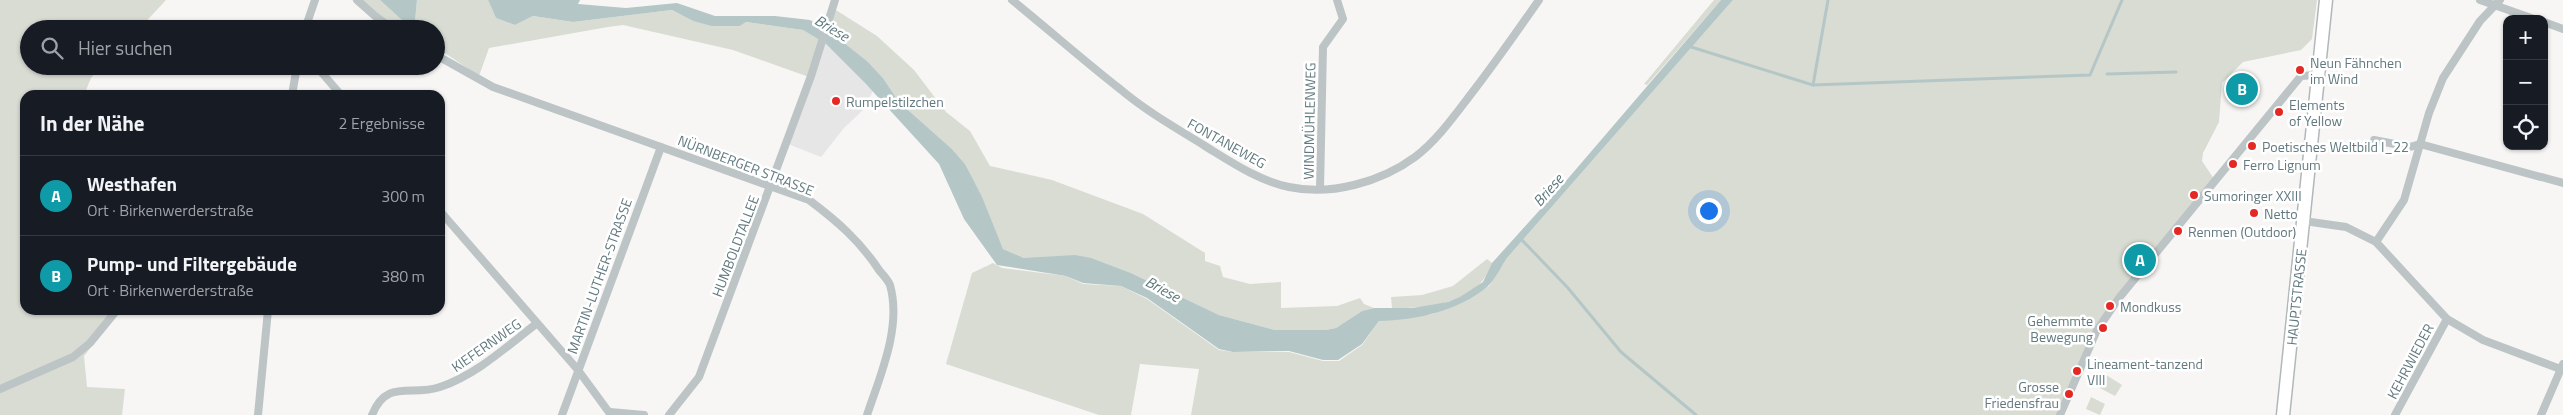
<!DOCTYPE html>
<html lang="de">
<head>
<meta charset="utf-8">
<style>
  :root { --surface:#171b24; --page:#20242c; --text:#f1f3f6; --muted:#9ea1a6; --line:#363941; --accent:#0f766e }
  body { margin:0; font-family:"Titillium Web",sans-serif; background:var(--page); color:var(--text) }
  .controls { position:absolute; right:15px; top:15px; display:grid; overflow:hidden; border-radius:10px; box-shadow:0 1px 4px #0004 }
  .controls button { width:45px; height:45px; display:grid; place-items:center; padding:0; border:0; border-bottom:1px solid var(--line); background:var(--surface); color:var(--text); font:25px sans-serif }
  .you { position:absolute; left:1708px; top:210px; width:18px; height:18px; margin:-12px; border:4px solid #fff; border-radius:50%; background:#1a73e8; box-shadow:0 0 0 8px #1a73e833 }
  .badge { display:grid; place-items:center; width:32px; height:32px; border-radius:50%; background:var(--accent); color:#fff; font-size:16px; font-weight:700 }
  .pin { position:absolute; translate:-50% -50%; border:2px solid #fff; box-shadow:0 1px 5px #0006 }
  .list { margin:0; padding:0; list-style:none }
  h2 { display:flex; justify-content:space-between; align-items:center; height:65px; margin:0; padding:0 20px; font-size:21px }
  h2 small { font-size:16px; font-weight:400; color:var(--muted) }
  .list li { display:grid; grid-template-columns:32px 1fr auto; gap:15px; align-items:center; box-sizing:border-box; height:80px; padding:0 20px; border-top:1px solid var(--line) }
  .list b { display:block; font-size:19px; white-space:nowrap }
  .list p { margin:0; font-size:16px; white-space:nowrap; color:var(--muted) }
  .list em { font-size:16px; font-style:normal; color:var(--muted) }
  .icon { flex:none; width:28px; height:28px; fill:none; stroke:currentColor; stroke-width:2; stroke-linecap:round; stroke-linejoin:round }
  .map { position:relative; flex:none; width:2563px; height:415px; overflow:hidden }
  .search { position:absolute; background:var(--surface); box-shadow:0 1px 4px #0004; left:20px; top:20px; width:425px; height:55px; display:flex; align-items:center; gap:12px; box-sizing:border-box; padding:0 18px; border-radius:28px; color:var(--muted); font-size:19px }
  .panel { position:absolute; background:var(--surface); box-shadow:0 1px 4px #0004; left:20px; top:90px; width:425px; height:225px; border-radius:15px }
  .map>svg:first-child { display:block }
</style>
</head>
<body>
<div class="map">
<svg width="2563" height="415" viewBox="0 0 2563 415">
  <rect width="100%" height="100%" fill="#f7f6f4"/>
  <!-- built -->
  <polygon fill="#e5e6e5" points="825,43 873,91 863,110 844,128 821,157 788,144"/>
  <!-- green -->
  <g fill="#d8dcd3">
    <polygon points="0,0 166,0 139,29 29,29 29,66 101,66 91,78 84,95 25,95 25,310 120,310 84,356 87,387 125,389 122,415 0,415"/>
    <path d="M359 0H380L404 22 415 21 417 0H488L496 18 515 25 533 16 573 22 672 10 693 21 740 26 746 22 803 30 821 40 809 77 733 50 623 25 608 27 489 48 479 76 436 47V29C399 29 387 25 359 0Z"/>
    <polygon points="1714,0 1721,0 1647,85 1644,84"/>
    <polygon points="1733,0 2317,0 2312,39 2301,50 2243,62 2222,83 2219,122 2203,153 2202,161 2214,179 2094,327 2057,415 1191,415 1199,369 1140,364 1131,415 1099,415 946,364 972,273 993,263 1002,268 1066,276 1083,284 1121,286 1147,299 1219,350 1233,352 1289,352 1323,361 1339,361 1362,345 1379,321 1433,314 1449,308 1489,286 1507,258"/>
    <polygon points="831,7 877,36 914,70 946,112 970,131 990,166 1052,180 1143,214 1205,253 1205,261 1220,266 1223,277 1250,284 1281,282 1281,308 1337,306 1360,298 1364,304 1374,308 1362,311 1336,328 1326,330 1275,330 1219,315 1133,274 1024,258 1003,249 965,164 952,149 899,102 883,78 867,61 829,31"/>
    <path d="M1487 259 1492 263C1489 269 1487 275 1483 280 1465 305 1420 309 1392 308L1391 297 1422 295 1453 286Z"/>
    <polygon points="2103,373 2122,385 2115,396 2096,386"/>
    <polygon points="2091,397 2105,404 2100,415 2086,409"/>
  </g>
  <!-- water -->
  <g fill="#b5c6c7">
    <polygon points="380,0 417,0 415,21 404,22"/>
    <path d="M488 0H580L578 4 626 8 677 3 715 16H775L810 20 829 31 867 61 883 78 899 102 952 149 965 164 982 197 1003 249 1024 258 1075 255 1091 258 1133 274 1219 315 1275 330H1326L1336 328 1362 311 1374 308H1413L1448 302 1460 297 1483 282 1492 263 1565 182 1721 0H1733L1507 258C1501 267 1495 280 1487 287 1458 311 1417 320 1379 321L1362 344 1338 360H1323L1289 351 1233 352 1219 349 1147 298 1121 286 1083 283 1066 276 997 265 964 219 939 164 866 84 825 43 803 30 746 22 740 26H712L693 21 672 10 573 22 533 16 515 25 496 18Z"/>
  </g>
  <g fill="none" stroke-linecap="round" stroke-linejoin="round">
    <!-- stream -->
    <g stroke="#b5c6c7" stroke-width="3">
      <polyline points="1688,46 1813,85 2090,75 2122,0"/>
      <polyline points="2107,74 2176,72"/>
      <polyline points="1813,85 1828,0"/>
      <polyline points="1521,239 1568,288 1621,352 1696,415"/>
    </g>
    <defs>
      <polyline id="primary" points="2283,415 2326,0"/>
    </defs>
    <!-- primary casing -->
    <use href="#primary" stroke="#b1b8ba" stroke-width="15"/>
    <!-- minor -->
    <g stroke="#bdc4c6" stroke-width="8">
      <polyline points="357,0 375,16 393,29"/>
      <path d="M1012 0C1048 29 1083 60 1120 89 1146 111 1176 128 1205 146 1231 162 1259 181 1289 187 1331 196 1381 182 1415 157 1436 141 1452 119 1468 98 1493 66 1516 33 1539 0"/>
      <polyline points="2480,0 2534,19"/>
      <polyline points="2544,22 2563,29"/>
      <polyline points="305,29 315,0"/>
      <path d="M436 55 493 87 809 200C837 221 860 241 879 270 882 274 888 280 890 285 902 327 880 376 867 415"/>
      <polyline points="316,66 341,95"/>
      <polyline points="292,95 297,66"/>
      <polyline points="2374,140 2410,147 2420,144 2563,183"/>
      <polyline points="1320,189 1323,47 1343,19 1337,0"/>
      <polyline points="440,211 578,370 611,415"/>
      <polyline points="2304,221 2346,227 2376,242 2447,319 2483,340 2563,370"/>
      <polyline points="2376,242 2404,200 2429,113 2443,78 2480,21 2500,0"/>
      <polyline points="0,389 73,357 90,343 117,310"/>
      <polyline points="610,412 644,415"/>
      <polyline points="258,415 268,310"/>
      <path d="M372 415C387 378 411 397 440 387 476 375 506 347 536 324"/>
      <polyline points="562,415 661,147"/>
      <polyline points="669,415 699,377 811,76 835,0"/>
      <polyline points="2060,415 2097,330 2119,298 2301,76 2317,75"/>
      <polyline points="2395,415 2447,319"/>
      <polyline points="2541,415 2563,364"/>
    </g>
    <!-- primary -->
    <use href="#primary" stroke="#fff" stroke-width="12"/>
  </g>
  <!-- markers -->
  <g fill="#e62825" stroke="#fff" stroke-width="2">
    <circle cx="2300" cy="70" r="5"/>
    <circle cx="836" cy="101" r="5"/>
    <circle cx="2279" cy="112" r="5"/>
    <circle cx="2252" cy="146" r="5"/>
    <circle cx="2233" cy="164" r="5"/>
    <circle cx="2194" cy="195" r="5"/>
    <circle cx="2254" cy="213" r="5"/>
    <circle cx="2178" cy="231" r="5"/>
    <circle cx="2110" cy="306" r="5"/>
    <circle cx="2103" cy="328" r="5"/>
    <circle cx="2077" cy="371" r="5"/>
    <circle cx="2069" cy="394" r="5"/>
  </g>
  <g text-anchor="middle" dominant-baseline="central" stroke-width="5" stroke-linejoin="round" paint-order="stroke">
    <!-- poi labels -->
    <g font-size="14" fill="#61797f" stroke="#fff" text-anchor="start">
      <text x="2310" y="62">Neun Fähnchen<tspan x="2310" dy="16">im Wind</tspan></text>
      <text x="846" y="101">Rumpelstilzchen</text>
      <text x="2289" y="104">Elements<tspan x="2289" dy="16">of Yellow</tspan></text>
      <text x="2262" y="146">Poetisches Weltbild I_22</text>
      <text x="2243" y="164">Ferro Lignum</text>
      <text x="2204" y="195">Sumoringer XXIII</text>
      <text x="2264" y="213">Netto</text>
      <text x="2188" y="231">Renmen (Outdoor)</text>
      <text x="2120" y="306">Mondkuss</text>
      <text x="2093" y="320" text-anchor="end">Gehemmte<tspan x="2093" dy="16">Bewegung</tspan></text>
      <text x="2087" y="363">Lineament-tanzend<tspan x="2087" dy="16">VIII</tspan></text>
      <text x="2059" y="386" text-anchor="end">Grosse<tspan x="2059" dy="16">Friedensfrau</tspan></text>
    </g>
    <!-- street labels -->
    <g font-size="14" fill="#61797f" stroke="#fff">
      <text transform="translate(1309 121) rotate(-89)">WINDMÜHLENWEG</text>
      <text transform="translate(1227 143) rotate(29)">FONTANEWEG</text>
      <text transform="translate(746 165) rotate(21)">NÜRNBERGER STRASSE</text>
      <text transform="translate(735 246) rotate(-69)">HUMBOLDTALLEE</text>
      <text transform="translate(599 276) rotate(-70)">MARTIN-LUTHER-STRASSE</text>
      <text transform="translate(2296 297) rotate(-84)">HAUPTSTRASSE</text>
      <text transform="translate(486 345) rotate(-35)">KIEFERNWEG</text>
      <text transform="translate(2410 361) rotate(-62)">KEHRWIEDER</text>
    </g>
    <!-- water labels -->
    <g font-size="15" font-style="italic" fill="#5c787b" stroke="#fff">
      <text transform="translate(832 28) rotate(31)">Briese</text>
      <text transform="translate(1548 190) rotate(-49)">Briese</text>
      <text transform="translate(1163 289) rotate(29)">Briese</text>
    </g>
  </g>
</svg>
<div class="controls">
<button>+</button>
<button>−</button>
<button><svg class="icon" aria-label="locate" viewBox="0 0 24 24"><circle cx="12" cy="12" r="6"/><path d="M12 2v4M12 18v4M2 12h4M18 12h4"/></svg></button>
</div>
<div class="you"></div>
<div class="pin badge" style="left:2140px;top:260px;background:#0f9aa8">A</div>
<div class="pin badge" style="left:2242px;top:89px;background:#0f9aa8">B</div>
<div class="search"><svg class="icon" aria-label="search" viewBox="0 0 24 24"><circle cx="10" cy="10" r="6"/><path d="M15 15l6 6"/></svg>Hier suchen</div>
<section class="panel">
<h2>In der Nähe<small>2 Ergebnisse</small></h2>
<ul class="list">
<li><span class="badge" style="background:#0f9aa8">A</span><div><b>Westhafen</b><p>Ort · Birkenwerderstraße</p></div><em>300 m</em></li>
<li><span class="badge" style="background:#0f9aa8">B</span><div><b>Pump- und Filtergebäude</b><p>Ort · Birkenwerderstraße</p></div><em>380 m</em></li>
</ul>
</section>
</div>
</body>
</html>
